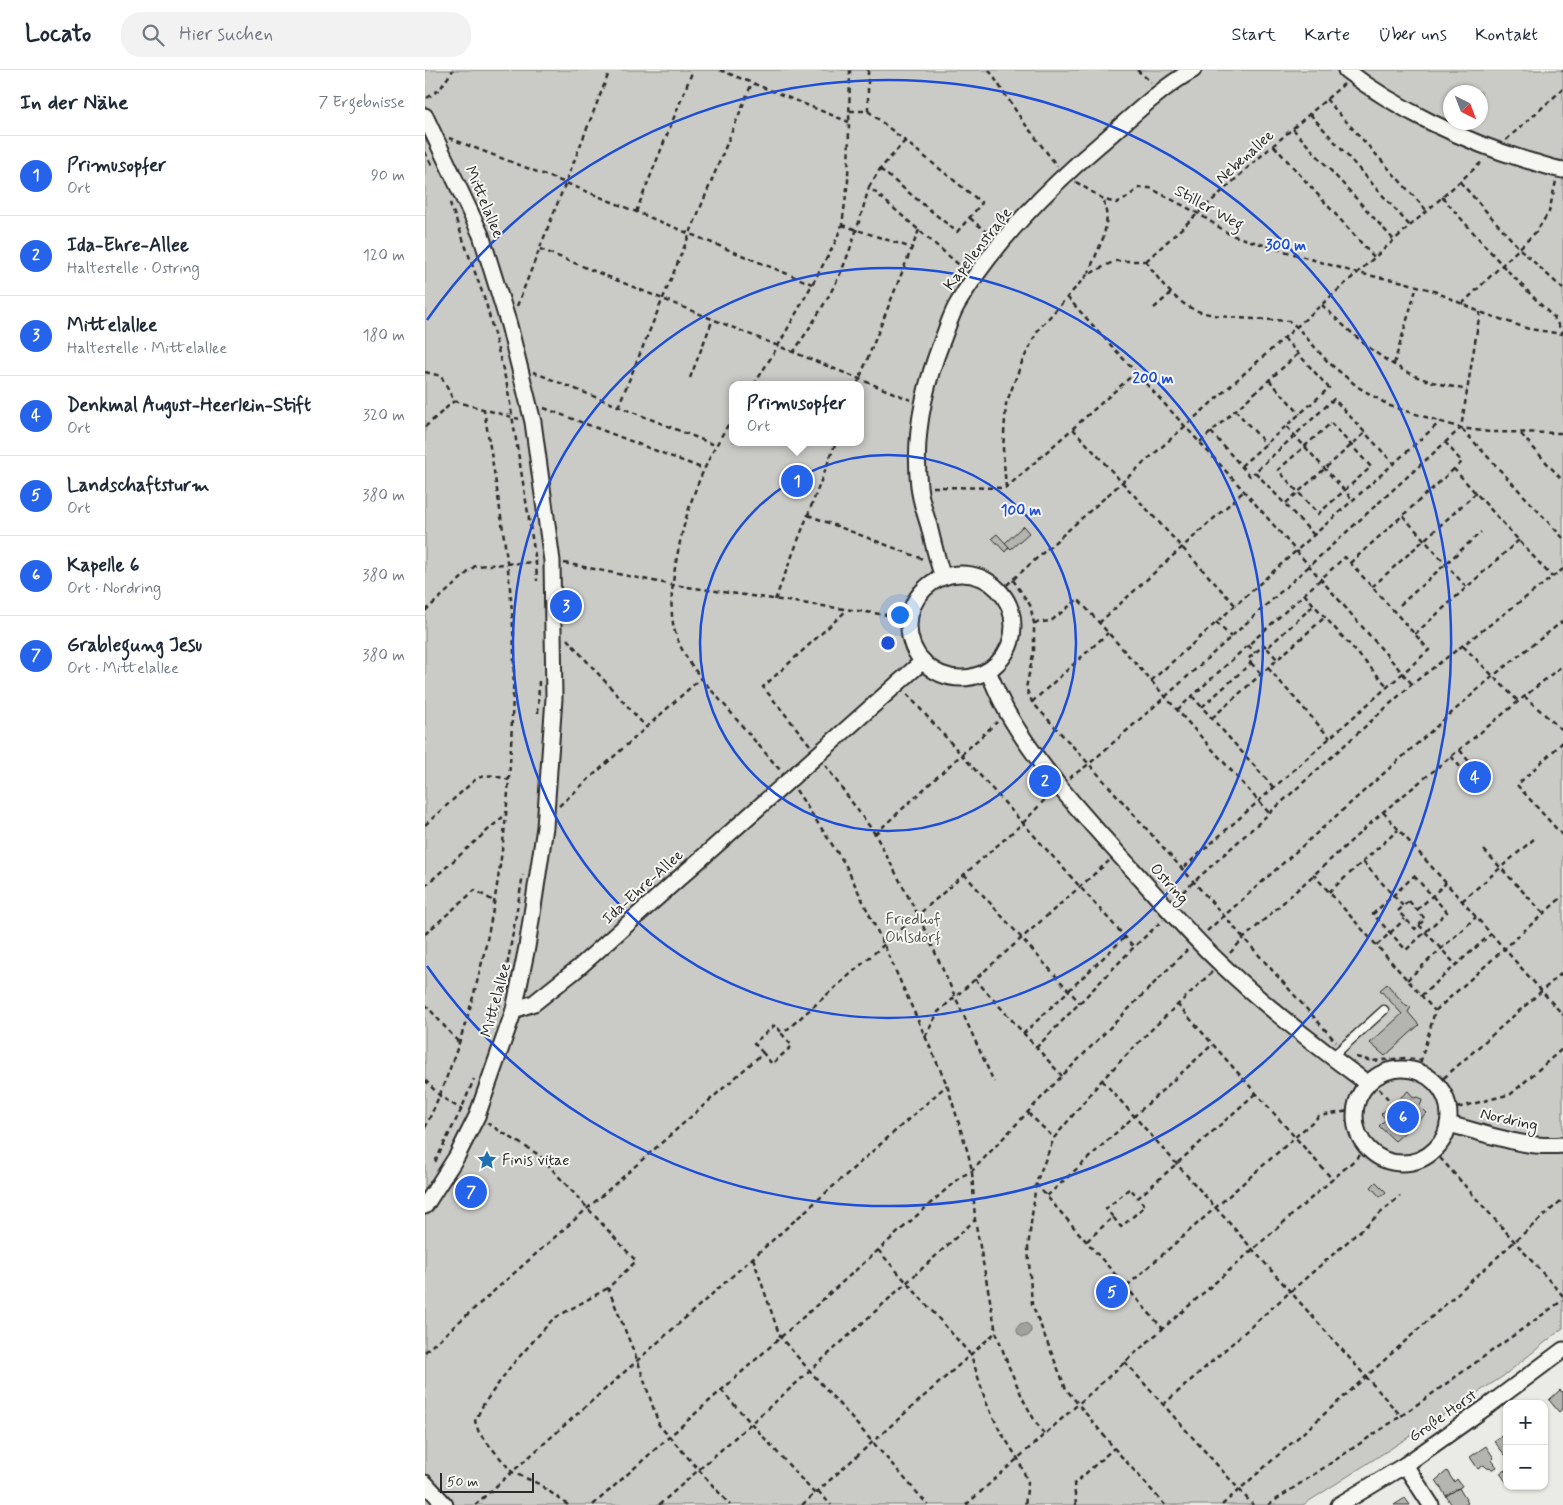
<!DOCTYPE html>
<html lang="de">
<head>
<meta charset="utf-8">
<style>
  :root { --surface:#fff; --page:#f2f2f3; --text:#1f2937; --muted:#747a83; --line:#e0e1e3; --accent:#2563eb }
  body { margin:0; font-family:Mynerve,sans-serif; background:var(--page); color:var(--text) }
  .controls { position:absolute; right:15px; bottom:15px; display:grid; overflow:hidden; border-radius:10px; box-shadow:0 1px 4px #0004 }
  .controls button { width:45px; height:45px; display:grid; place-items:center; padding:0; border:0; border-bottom:1px solid var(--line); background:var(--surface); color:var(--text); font:25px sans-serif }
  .compass { position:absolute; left:1018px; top:15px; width:45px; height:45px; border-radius:50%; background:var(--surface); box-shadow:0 1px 4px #0004; rotate:138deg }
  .scale { position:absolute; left:15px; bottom:12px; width:94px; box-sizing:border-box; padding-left:5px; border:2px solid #2b2b2b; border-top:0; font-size:14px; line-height:18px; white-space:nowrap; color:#2b2b2b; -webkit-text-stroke:4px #f6f6f2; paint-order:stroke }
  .you { position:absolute; left:474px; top:544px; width:18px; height:18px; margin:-12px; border:4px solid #fff; border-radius:50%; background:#1a73e8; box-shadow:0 0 0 8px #1a73e833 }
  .badge { display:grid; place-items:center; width:32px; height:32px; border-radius:50%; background:var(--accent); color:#fff; font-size:16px; font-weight:700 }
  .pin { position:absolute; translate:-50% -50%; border:2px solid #fff; box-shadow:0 1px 5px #0006 }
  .popup { position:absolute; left:304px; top:311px; width:135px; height:65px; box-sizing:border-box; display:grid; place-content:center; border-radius:10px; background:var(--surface); filter:drop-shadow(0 1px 4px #0005); font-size:16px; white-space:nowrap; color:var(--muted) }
  .popup b { font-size:19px; color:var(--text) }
  .popup::after { content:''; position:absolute; left:50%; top:100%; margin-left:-10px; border:10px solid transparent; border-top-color:var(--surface) }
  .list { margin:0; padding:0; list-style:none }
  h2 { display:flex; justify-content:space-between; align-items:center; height:65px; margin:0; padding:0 20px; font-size:21px }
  h2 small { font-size:16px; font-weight:400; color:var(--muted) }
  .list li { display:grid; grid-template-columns:32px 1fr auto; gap:15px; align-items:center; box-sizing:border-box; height:80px; padding:0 20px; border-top:1px solid var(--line) }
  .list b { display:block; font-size:19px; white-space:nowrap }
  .list p { margin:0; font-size:16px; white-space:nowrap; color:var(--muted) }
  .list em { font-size:16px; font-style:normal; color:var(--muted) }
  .icon { flex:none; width:28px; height:28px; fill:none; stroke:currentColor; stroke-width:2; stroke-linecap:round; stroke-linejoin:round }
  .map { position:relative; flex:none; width:1138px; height:1435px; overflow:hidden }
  header { display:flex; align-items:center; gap:30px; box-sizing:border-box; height:70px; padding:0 25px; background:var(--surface); border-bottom:1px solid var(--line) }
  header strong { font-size:24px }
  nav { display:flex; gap:28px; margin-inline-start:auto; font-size:18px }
  .search { width:350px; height:45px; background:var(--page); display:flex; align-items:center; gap:12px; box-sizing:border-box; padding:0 18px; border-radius:20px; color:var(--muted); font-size:19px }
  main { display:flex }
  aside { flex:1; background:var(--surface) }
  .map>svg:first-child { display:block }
</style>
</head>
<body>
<header>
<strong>Locato</strong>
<div class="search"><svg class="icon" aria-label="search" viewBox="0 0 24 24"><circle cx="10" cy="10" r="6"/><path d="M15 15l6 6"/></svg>Hier suchen</div>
<nav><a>Start</a><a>Karte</a><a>Über uns</a><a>Kontakt</a></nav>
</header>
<main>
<aside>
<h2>In der Nähe<small>7 Ergebnisse</small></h2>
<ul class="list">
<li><span class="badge">1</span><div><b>Primusopfer</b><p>Ort</p></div><em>90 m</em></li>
<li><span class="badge">2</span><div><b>Ida-Ehre-Allee</b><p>Haltestelle · Ostring</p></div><em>120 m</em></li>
<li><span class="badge">3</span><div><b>Mittelallee</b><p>Haltestelle · Mittelallee</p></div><em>180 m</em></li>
<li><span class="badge">4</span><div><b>Denkmal August-Heerlein-Stift</b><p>Ort</p></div><em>320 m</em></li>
<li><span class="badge">5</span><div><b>Landschaftsturm</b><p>Ort</p></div><em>380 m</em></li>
<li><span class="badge">6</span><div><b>Kapelle 6</b><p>Ort · Nordring</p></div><em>380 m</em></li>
<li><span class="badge">7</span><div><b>Grablegung Jesu</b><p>Ort · Mittelallee</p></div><em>380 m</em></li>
</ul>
</aside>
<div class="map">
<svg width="1138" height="1435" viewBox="0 0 1138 1435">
  <rect width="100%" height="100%" fill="#eaeae6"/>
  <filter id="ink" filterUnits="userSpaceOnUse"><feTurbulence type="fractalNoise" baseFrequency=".02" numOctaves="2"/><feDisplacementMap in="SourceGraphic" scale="10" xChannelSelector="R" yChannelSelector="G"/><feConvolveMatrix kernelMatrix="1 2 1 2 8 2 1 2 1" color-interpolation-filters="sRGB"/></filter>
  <g filter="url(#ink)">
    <!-- green -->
    <path fill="#cacac7" stroke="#7a7a79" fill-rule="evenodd" d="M0 0H1138V1258L1077 1307 878 1435H0ZM1026 22H1056V52H1026ZM308 315H436V372H308Z"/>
    <!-- water -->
    <circle fill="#a1a19e" stroke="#727270" cx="599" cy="1260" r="7"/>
    <!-- building -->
    <g fill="#b4b4b1" stroke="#2b2b2b">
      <polygon points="598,456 604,463 586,479 580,473"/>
      <polygon points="572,464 584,477 580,482 567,468"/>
      <polygon points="962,914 982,937 984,935 986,937 983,942 994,955 960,986 945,973 977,944 955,920"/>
      <polygon points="983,1021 989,1028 992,1027 996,1029 997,1031 995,1036 1002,1043 970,1071 954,1056 961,1049 956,1044"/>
      <polygon points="951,1112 961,1122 955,1127 946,1117"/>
      <polygon points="1135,1320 1137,1322 1138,1321 1138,1338 1134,1342 1124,1330"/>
      <polygon points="1082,1365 1082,1384 1080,1385 1069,1371 1076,1366 1077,1368"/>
      <polygon points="1061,1376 1069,1388 1067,1390 1072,1397 1068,1399 1062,1398 1059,1395 1053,1399 1045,1387"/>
      <polygon points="1080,1400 1082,1403 1082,1413 1075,1403"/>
      <polygon points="1022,1401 1029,1412 1032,1409 1037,1416 1021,1426 1011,1410"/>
      <polygon points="1034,1418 1043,1433 1040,1435 1027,1435 1021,1426"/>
      <polygon points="980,1428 985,1435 969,1435"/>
    </g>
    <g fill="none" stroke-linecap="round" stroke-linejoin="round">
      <defs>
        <polyline id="service" points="907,987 959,940"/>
        <g id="minor">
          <path d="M921 0C971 39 1041 72 1101 90 1113 93 1126 98 1138 100"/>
          <polyline points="0,46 56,165 84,255 108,352 127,491 129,628 120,757 102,877 89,940 52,1046 32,1086 0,1136"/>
          <circle cx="536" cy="556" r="52"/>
          <path d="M518 507C512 490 508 473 504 456 500 443 495 429 494 416 488 366 499 317 517 271 522 259 526 244 533 233 567 175 623 118 674 75 704 49 734 19 768 0"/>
          <path d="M563 601C569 615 575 629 582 642 614 698 664 752 707 799 736 831 764 864 795 893 841 937 891 976 942 1013"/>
          <polyline points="89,940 109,933 152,899 498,591"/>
          <circle cx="977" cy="1046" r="47"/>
          <path d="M1023 1054C1061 1063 1099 1079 1138 1075"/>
          <polyline points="980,1395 1006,1435"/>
          <polyline points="0,1413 20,1435"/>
          <polyline points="914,1435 980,1395 1063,1336 1138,1280"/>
        </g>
      </defs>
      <!-- service casing -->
      <use href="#service" stroke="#2b2b2b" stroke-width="11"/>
      <!-- minor casing -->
      <use href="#minor" stroke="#2b2b2b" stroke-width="19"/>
      <!-- path -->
      <g stroke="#2b2b2b" stroke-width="2.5" stroke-dasharray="5 4" stroke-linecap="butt">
        <polyline points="295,0 424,52"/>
        <polyline points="443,0 443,41"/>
        <polyline points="564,0 597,50 632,96"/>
        <polyline points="712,0 726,12"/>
        <polyline points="1137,0 1138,1"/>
        <polyline points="2,28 15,19 28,0"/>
        <polyline points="901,29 1002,141"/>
        <polyline points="425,41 443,41 557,133 532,162 455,99"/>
        <polyline points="885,44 985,156"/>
        <polyline points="868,59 969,170"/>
        <polyline points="24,68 141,113 387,214"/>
        <polyline points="1081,70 1138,19"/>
        <polyline points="849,76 949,187"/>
        <polyline points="0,82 7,96"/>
        <polyline points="651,112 680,130 691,133 700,129 714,118 725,118 774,144 806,165 932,203 979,212 1009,221 1055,242 1104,259 1138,264"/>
        <polyline points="1035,112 1095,179 1138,219"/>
        <polyline points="444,117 455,99 480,71"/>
        <polyline points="1017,127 1078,196 1129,248 1138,263"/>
        <polyline points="25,133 61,233 82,315 111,492 112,511"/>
        <polyline points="211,142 268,0"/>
        <polyline points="545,148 566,166"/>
        <polyline points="417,155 487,178"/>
        <polyline points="115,179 486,330"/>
        <path d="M721 191C733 209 747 228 766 238 785 249 840 249 864 251L872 257 903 292 933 317 965 336 1036 358 1065 362 1138 363"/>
        <polyline points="721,191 828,93 919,14"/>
        <polyline points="663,204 679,166 682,147 679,131"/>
        <polyline points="642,227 819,421 987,614"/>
        <polyline points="1037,234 1111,162 1124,142 1131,111"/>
        <path d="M897 235C923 260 950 286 982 302 1000 312 1022 315 1042 320"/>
        <polyline points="92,236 185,0"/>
        <polyline points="729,238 746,223"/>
        <path d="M368 283C385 257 403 230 416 202 428 174 436 146 444 117L540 200"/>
        <polyline points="969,294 992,216"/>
        <polyline points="0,302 16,306 29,331 94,349"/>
        <polyline points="108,302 290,375"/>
        <polyline points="265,308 288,249"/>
        <polyline points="844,310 875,344"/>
        <polyline points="329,315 353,276 409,175 417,155 423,111 425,0"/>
        <polyline points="432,315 494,160"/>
        <polyline points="193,337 327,13"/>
        <polyline points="119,338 279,399"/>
        <polyline points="810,340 841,374"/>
        <path d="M308 347C276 398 260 438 250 498 247 518 244 541 250 562 259 592 283 616 303 639 320 660 338 680 355 700"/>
        <polygon points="906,353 946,397 893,444 853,400"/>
        <polyline points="0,357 29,331"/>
        <polyline points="862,357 928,430"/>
        <polyline points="648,359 810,535"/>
        <polyline points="1037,359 1138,468"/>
        <polyline points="786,362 825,406 830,402"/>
        <polyline points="1096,364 1138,411"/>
        <polyline points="775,372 874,283"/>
        <polyline points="1020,372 1037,392 1029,399 1127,507"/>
        <polyline points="816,396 904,318 859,268"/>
        <polyline points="508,417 581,418 710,303"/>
        <polyline points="581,418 578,379 581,334 597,292 613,260 662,205 690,191 721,191"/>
        <polyline points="861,433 940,363"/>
        <polyline points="383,445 498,489"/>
        <polyline points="978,446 1042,518"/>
        <polyline points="889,465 830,402 909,329 968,393"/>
        <polyline points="139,493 248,515 484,548"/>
        <polyline points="925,493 1029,399"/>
        <polyline points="588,510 605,535 609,553 609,580 601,618 607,632 664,694 911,972"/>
        <polyline points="947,517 1051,423"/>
        <polyline points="575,521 1059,90"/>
        <polyline points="879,524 963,617"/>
        <polyline points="350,530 411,372"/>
        <polyline points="975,535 1056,462"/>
        <polyline points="0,541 50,496 111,492"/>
        <polyline points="791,552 806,567"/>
        <polyline points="609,553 626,551 653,529 845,744"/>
        <polyline points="674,553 819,421"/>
        <polyline points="990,564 1094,470"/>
        <polyline points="142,569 222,658"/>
        <polyline points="823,575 830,583"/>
        <polyline points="1038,576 1093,631"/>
        <polyline points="842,578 852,589"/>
        <polyline points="826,593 836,604"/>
        <polyline points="843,598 905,668"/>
        <polyline points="726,611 1015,352"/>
        <polyline points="482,624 709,877"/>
        <polyline points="767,626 849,718"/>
        <polyline points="1099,626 1138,661"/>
        <polyline points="607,632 683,563"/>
        <polyline points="777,637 826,593 823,589 839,575 842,578 889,535"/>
        <polyline points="752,640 920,487 1004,580 756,800"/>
        <polyline points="113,643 114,609"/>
        <polyline points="787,648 900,547"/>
        <polyline points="1138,672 1092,715 1138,766"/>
        <polyline points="385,675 338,617 422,540"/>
        <polyline points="1026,686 1042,705 1050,699 1034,679"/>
        <polyline points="400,695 450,764 493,845 569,1012"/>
        <polyline points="644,708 664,694 740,627 1036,358 1055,242"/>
        <polyline points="371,720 420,794 459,875 522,1015 543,1083 547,1101 550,1150 571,1262 584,1297 599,1331 610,1351 619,1364"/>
        <polyline points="134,736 276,608"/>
        <polyline points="958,742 1138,945"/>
        <path d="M0 755 51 709C63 703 71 706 84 710"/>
        <polyline points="450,764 572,652"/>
        <polyline points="1059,780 1119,844"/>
        <polyline points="938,792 978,836"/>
        <polyline points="539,804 655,933"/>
        <polyline points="888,804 1010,941"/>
        <polygon points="989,806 1022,842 981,880 948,844"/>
        <polyline points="0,816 80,745"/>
        <polyline points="904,822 973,760"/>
        <polyline points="751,828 987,614 1138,499"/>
        <polygon points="984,831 1000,849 990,859 973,841"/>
        <polyline points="1037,831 1110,768"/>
        <polyline points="992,840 1021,813"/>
        <polyline points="994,855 1031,895"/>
        <polyline points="782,861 1068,606 1138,551"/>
        <polyline points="0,864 50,820 70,832"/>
        <polyline points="952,875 980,849"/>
        <polyline points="805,883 818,869 958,742 1138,595"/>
        <polyline points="550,909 637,1006"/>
        <polyline points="982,910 1051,847"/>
        <polyline points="996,926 1066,864"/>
        <polyline points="0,934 35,974"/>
        <polyline points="752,934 908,1110"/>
        <polyline points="71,947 82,897 98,805"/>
        <polyline points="598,964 700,867"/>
        <polyline points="500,967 513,942 684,791"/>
        <polyline points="611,978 709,877 738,850"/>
        <polyline points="338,983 329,973 350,955 357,963"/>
        <polyline points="931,987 947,991 981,988 996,990"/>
        <polyline points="993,1001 1010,941 1138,826"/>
        <polyline points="0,1010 15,1026 37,1040"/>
        <polyline points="677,1010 976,1346 1138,1230"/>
        <polyline points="1012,1014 1138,902"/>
        <polyline points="954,1019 966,1032"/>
        <polyline points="1024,1040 1086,1024 1138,978"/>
        <polyline points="603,1043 629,1068"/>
        <polyline points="62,1053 114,1085 211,1191 183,1218 213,1292 234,1355 305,1435"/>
        <path d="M0 1058C60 930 83 788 87 648 88 626 89 605 89 583 87 501 72 421 59 340"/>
        <polyline points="1009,1081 1138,1226"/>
        <polyline points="10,1092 36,1040 49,1009"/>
        <polyline points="611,1114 738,1259"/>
        <polyline points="622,1126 788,974"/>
        <polyline points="688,1147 681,1139 705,1118 713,1128"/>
        <polyline points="662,1171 688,1147 696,1157 720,1136 713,1128 831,1023"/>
        <polyline points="453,1180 546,1285 561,1332 574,1359 593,1389 603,1412 600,1435"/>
        <polyline points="328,1188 355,1267 503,1435"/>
        <polyline points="702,1216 894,1046 930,1040"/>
        <polyline points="0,1282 338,983 347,994 367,976 357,964 598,753 625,724"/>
        <polyline points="700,1292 828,1435"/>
        <polyline points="296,1320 390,1424"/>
        <polyline points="738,1335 866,1221 975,1126"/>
        <polyline points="393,1421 406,1435"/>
        <polyline points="50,1435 522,1015"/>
        <polyline points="143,1435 114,1414 87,1402 54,1363 50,1351 58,1335 86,1296 128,1249 183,1218"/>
        <polyline points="168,1435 535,1107 547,1101 637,1006 762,880"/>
        <polyline points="234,1435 385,1301 550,1150"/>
        <polyline points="377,1435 571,1262"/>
        <polyline points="541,1435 700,1292 942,1079"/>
        <polyline points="651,1435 649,1414 689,1378"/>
        <polyline points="740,1435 689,1378 641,1319 607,1234 603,1178 611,1113 629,1068 677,1010 724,962 787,902"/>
        <polyline points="797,1435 942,1306 1090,1171 1138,1129"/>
        <polyline points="843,1435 976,1346"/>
      </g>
      <!-- service -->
      <use href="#service" stroke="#f6f6f2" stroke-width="8"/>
      <!-- minor -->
      <use href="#minor" stroke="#f6f6f2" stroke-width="15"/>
    </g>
  </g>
  <!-- distance rings -->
  <g fill="none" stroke="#1d4ed8" stroke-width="2.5">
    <circle cx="463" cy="573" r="188"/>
    <circle cx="463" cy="573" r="375"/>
    <path d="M2 250A563 563 0 1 1 2 896"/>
  </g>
  <!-- icons -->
  <defs>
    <symbol id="sight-bare" viewBox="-9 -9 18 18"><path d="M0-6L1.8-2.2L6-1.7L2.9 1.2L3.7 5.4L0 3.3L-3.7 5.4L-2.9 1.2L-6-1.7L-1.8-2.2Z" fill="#1f6fb2" stroke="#f6f6f2" stroke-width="2.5" paint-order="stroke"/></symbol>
  </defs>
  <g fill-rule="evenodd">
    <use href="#sight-bare" x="48" y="1076" width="28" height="28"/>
  </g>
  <g text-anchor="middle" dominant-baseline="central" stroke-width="4" stroke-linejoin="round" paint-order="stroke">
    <!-- street labels -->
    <g font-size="16" fill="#2b2b2b" stroke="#f6f6f2">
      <text transform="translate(820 87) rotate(-42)">Nebenallee</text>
      <text transform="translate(59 132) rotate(67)">Mittelallee</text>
      <text transform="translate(784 138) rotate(29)">Stiller Weg</text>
      <text transform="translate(553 179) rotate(-52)">Kapellenstraße</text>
      <text transform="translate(744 814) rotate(48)">Ostring</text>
      <text transform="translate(218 817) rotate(-42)">Ida-Ehre-Allee</text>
      <text transform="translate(71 930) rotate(-75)">Mittelallee</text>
      <text transform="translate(1084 1050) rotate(13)">Nordring</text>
      <text transform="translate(1018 1346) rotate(-35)">Große Horst</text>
    </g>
    <!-- park labels -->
    <g font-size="16" fill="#535352" stroke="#f6f6f2">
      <text x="488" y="849">Friedhof<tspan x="488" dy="18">Ohlsdorf</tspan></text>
    </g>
    <!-- poi labels -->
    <g font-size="16" fill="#2b2b2b" stroke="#f6f6f2" text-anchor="start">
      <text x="77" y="1090">Finis vitae</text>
    </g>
  </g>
  <circle cx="463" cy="573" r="8" fill="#1d4ed8" stroke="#f6f6f2" stroke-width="2.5"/>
  <g font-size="15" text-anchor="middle" font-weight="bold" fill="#1d4ed8" stroke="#f6f6f2" stroke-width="4" stroke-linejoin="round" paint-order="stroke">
    <text x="861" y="180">300 m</text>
    <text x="728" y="313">200 m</text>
    <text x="596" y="445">100 m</text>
  </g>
</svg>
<div class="controls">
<button>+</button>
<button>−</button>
</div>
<svg class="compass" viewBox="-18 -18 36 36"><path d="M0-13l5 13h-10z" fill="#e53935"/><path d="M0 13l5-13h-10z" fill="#747a83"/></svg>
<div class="scale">50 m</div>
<div class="you"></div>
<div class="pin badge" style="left:372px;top:411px">1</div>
<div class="popup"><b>Primusopfer</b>Ort</div>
<div class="pin badge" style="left:620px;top:711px">2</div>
<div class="pin badge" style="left:141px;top:536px">3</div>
<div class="pin badge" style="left:1050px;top:707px">4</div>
<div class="pin badge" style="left:687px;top:1222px">5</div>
<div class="pin badge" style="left:978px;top:1047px">6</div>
<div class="pin badge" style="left:46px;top:1122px">7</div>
</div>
</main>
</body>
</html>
